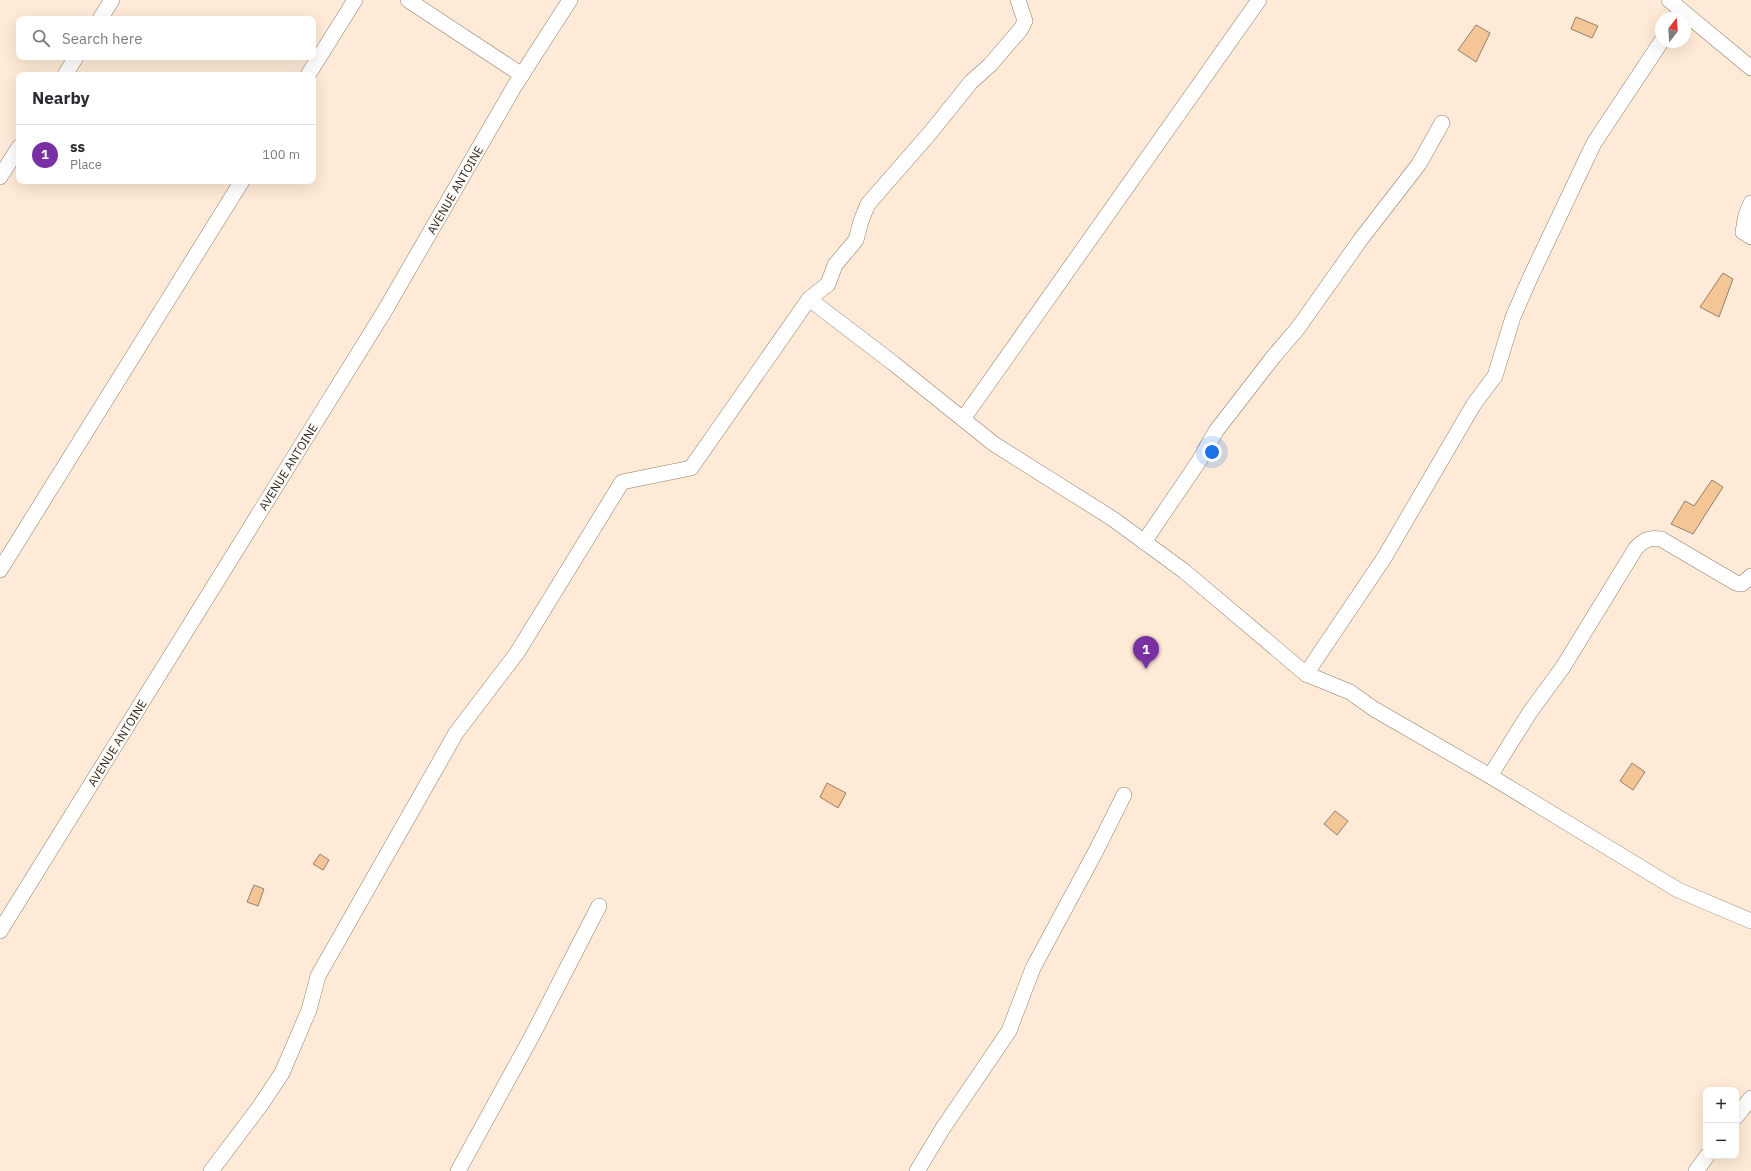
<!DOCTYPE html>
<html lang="en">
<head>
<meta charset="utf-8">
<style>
  :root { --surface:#fff; --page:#f7f7f7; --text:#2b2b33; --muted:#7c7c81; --line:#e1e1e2; --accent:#7930a2 }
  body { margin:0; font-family:"IBM Plex Sans",sans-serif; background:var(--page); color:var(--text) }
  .controls { position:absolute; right:12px; bottom:12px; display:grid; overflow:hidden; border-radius:8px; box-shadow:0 4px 16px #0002 }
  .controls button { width:36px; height:36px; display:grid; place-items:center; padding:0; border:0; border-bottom:1px solid var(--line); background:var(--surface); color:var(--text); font:20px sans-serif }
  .compass { position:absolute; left:1655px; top:12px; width:36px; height:36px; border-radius:50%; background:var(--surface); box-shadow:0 4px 16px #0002; rotate:17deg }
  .you { position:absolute; left:1212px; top:452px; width:14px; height:14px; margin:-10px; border:3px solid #fff; border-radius:50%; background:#1a73e8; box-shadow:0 0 0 6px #1a73e833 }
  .badge { display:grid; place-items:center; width:26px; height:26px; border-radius:50%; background:var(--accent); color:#fff; font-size:13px; font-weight:700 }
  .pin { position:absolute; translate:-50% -33px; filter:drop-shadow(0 1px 2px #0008) }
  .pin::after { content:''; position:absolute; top:21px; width:14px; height:12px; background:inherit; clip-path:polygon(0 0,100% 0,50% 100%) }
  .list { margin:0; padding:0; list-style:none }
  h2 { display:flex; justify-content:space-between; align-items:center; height:52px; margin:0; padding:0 16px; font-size:17px }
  h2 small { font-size:13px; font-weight:400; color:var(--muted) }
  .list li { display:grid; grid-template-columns:26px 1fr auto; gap:12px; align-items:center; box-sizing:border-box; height:60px; padding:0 16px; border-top:1px solid var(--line) }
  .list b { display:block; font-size:15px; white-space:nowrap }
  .list p { margin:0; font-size:13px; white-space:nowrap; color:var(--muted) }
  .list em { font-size:13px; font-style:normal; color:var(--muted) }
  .icon { flex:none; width:22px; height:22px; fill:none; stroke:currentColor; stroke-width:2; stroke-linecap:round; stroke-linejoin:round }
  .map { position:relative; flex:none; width:1751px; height:1171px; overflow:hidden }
  .search { position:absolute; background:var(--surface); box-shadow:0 4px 16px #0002; left:16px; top:16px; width:300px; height:44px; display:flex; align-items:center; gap:10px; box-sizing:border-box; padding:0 14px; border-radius:8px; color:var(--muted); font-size:15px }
  .panel { position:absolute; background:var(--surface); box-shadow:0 4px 16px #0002; left:16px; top:72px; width:300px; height:112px; border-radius:8px }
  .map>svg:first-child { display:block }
</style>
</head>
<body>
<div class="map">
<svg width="1751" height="1171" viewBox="0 0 1751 1171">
  <rect width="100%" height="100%" fill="#feead6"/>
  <!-- building -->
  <g fill="#f4c696" stroke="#92806d">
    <polygon points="1576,17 1598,26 1592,38 1571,29"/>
    <polygon points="1476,25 1490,33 1476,62 1458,50"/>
    <polygon points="1723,273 1733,279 1719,317 1700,307"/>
    <polygon points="1712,480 1723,487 1693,534 1671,524 1685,501 1694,506"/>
    <polygon points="1632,763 1645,772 1633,790 1620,781"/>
    <polygon points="827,783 846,793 838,808 820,797"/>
    <polygon points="1335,811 1348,821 1337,835 1324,824"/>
    <polygon points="320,854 329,860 323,870 313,864"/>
    <polygon points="254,885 264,889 258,906 247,902"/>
  </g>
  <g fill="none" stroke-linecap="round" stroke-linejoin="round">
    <defs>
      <g id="street">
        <polyline points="408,0 522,75"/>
        <polyline points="1669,0 1751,68"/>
        <polyline points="100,19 112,0"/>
        <polyline points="65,75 76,57"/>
        <polyline points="308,75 355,0"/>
        <polyline points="0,177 19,147"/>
        <polyline points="1751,203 1746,215 1743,232 1751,237"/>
        <polyline points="809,299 893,363 994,444 1113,519 1184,571 1306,674 1350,692 1374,709 1490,776 1678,890 1751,921"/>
        <polyline points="963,419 1259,0"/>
        <polyline points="1144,542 1199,461 1216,431 1274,356 1298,328 1361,239 1419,164 1442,123"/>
        <polyline points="0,570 242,181"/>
        <polyline points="1306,674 1384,558 1474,404 1495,376 1513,317 1530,278 1594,143 1661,42"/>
        <path d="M1490 776 1530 712 1563 667 1636 548C1644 540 1649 537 1661 539L1736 583 1742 584 1751 576"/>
        <polyline points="0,931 384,312 514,87 570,0"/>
        <polyline points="1736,1117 1751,1098"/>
        <polyline points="211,1171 260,1106 282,1073 309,1010 318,976 456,733 517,653 622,482 691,468 809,299 828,284 835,265 856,240 861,221 868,204 930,133 971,82 990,65 1021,29 1025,21 1018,0"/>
        <polyline points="458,1171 532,1036 599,906"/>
        <polyline points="917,1171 943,1128 1009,1031 1033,968 1097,849 1124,795"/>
        <polyline points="1696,1171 1707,1156"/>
      </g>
    </defs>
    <!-- street casing -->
    <use href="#street" stroke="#907e6b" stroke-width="16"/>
    <!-- street -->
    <use href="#street" stroke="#fff" stroke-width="15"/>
  </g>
  <g text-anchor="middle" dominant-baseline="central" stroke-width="4" stroke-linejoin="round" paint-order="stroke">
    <!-- street labels -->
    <g font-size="12" fill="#322b23" stroke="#fefaf6">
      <text transform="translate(455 190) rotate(-60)">AVENUE ANTOINE</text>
      <text transform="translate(288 467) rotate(-58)">AVENUE ANTOINE</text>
      <text transform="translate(117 743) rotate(-58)">AVENUE ANTOINE</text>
    </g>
  </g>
</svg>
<div class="controls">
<button>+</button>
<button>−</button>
</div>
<svg class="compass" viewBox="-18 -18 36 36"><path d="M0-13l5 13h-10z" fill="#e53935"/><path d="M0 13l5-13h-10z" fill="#7c7c81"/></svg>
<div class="you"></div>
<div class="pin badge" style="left:1146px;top:669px">1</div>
<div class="search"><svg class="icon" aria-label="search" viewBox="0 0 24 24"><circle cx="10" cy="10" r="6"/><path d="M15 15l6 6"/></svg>Search here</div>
<section class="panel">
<h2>Nearby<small></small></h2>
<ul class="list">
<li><span class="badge">1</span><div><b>ss</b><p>Place</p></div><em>100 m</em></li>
</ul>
</section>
</div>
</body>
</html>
